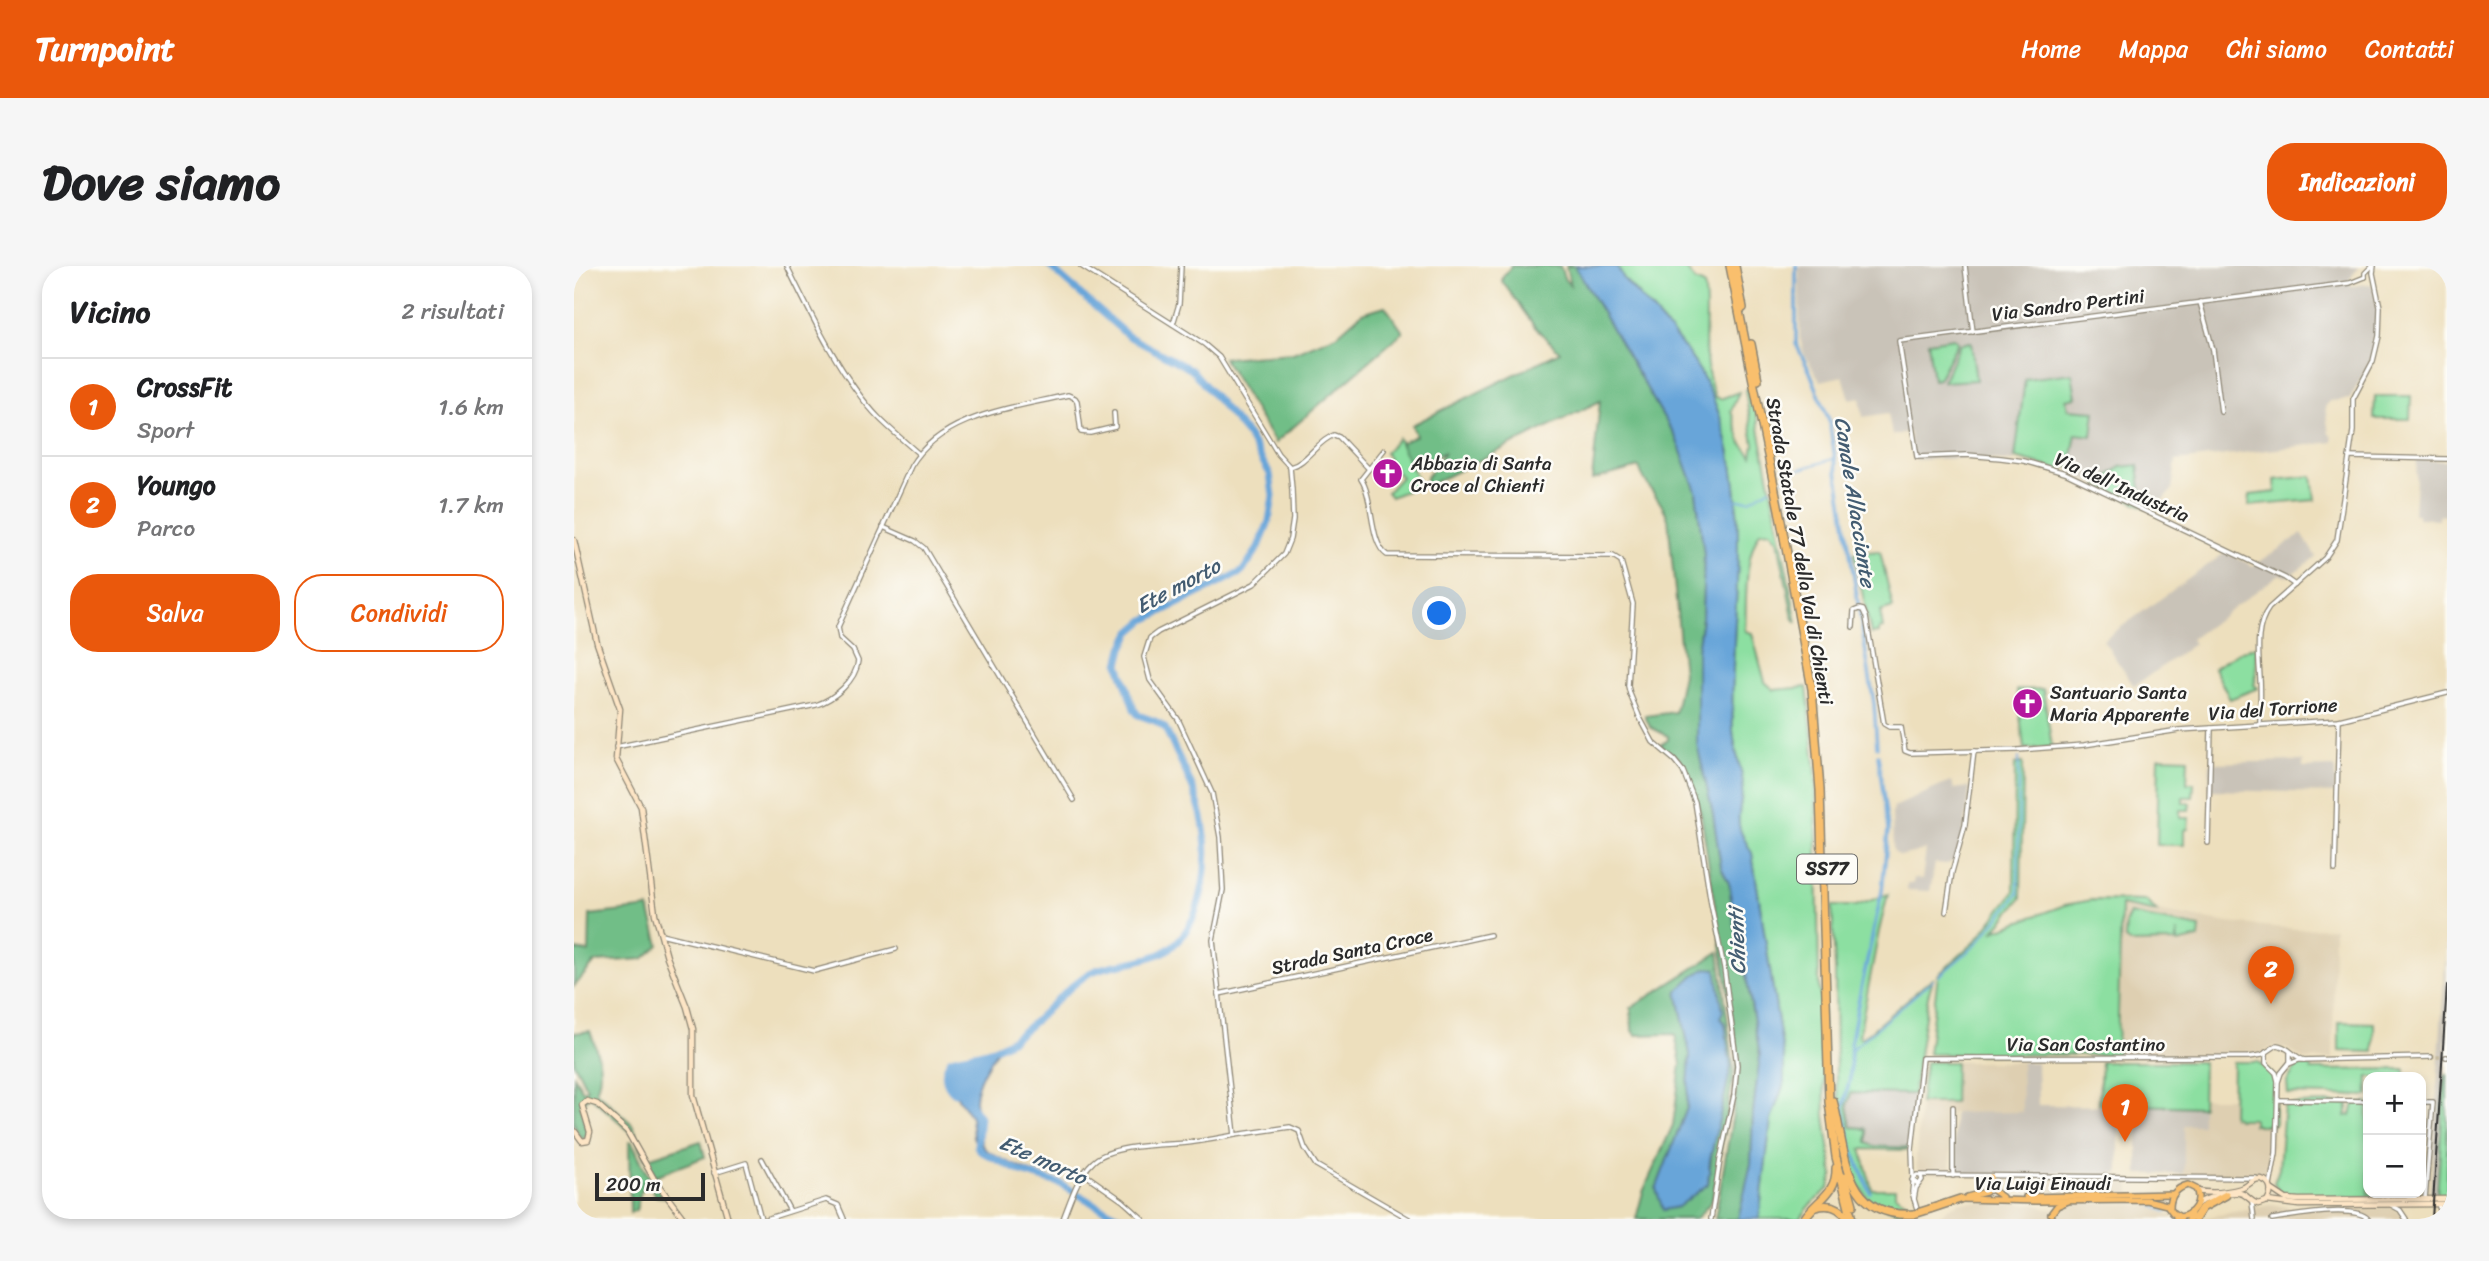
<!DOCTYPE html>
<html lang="it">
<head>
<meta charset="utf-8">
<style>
  :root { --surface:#fff; --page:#f6f6f6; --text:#202124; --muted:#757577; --line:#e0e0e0; --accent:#ea580c }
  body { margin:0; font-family:Sriracha,sans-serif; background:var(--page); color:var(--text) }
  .controls { position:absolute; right:21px; bottom:21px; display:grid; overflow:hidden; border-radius:14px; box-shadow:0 4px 10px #0003 }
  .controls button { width:63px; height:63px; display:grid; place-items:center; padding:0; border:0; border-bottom:2px solid var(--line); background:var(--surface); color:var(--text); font:35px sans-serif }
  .scale { position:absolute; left:21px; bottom:18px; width:110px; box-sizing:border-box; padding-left:7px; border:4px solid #2b2b2b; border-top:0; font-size:19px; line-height:24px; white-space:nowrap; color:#2b2b2b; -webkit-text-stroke:5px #fdfcf7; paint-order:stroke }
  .you { position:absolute; left:866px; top:348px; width:24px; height:24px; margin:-18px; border:5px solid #fff; border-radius:50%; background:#1a73e8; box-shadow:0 0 0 10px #1a73e833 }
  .badge { display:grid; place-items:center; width:46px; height:46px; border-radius:50%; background:var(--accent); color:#fff; font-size:23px; font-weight:700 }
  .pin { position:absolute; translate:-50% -58px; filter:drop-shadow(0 2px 4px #0008) }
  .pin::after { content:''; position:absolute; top:37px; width:24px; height:21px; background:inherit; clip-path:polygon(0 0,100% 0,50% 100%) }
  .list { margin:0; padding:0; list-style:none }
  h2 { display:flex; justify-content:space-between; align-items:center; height:91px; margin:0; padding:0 28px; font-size:30px }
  h2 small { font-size:23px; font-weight:400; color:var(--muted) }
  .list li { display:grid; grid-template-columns:46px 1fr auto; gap:21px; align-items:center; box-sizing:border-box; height:98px; padding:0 28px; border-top:2px solid var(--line) }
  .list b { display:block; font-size:26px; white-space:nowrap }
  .list p { margin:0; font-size:23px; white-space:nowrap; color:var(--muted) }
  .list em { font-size:23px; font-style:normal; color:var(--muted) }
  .actions { display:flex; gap:14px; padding:21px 28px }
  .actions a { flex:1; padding:16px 0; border:2px solid var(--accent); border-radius:28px; text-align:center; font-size:24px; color:var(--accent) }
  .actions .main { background:var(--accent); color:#fff }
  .map { position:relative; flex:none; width:1873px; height:953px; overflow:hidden; border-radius:28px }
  header { display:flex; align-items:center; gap:42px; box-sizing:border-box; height:98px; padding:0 35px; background:var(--accent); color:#fff }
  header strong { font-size:33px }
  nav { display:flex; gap:38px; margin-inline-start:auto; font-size:24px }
  .intro { display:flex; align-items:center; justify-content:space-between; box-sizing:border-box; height:168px; padding:0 42px }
  h1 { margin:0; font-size:49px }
  .button { padding:18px 32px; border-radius:28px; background:var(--accent); color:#fff; font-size:24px; font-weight:700 }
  main { display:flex; gap:42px; padding:0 42px }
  aside { flex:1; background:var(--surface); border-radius:28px; box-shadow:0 4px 10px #0003 }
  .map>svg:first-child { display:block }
</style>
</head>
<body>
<header>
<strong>Turnpoint</strong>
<nav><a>Home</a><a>Mappa</a><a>Chi siamo</a><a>Contatti</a></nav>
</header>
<div class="intro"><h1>Dove siamo</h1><a class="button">Indicazioni</a></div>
<main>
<aside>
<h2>Vicino<small>2 risultati</small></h2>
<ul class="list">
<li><span class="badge">1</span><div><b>CrossFit</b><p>Sport</p></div><em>1.6 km</em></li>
<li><span class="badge">2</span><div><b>Youngo</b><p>Parco</p></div><em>1.7 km</em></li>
</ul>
<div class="actions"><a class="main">Salva</a><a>Condividi</a></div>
</aside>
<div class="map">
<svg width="1873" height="953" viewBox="0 0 1873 953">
  <rect width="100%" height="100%" fill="#fdfcf7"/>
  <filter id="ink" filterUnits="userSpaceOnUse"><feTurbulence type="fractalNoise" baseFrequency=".0143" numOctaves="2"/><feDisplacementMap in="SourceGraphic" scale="14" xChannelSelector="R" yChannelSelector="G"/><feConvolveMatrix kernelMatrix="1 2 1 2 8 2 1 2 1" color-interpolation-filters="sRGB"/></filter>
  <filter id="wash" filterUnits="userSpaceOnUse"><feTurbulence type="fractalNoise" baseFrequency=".00686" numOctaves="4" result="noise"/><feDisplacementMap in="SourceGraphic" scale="28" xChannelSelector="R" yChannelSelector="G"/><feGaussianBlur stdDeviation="1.57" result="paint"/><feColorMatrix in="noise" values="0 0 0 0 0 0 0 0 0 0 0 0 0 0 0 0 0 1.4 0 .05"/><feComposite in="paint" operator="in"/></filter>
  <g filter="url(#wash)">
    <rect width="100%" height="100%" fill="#eddfbd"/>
    <!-- built -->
    <g fill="#decfb1">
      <polygon points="1547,639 1655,657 1724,663 1760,662 1759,793 1730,794 1714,783 1700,780 1683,790 1545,792"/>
      <polygon points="1381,796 1447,796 1448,847 1377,847 1376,908 1347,907 1343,902 1342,892 1346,837 1380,837"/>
      <polygon points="1628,832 1659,832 1659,851 1663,851 1663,853 1679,853 1679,859 1700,859 1694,907 1610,908 1610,859 1628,858"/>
      <polygon points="1449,914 1556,914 1556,928 1449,925"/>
      <polygon points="1387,936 1462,938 1473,943 1482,943 1495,936 1576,939 1595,950 1597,949 1599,953 1363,953 1372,943"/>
      <polygon points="1698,938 1720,943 1721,945 1735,942 1820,942 1825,947 1828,953 1625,953"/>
    </g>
    <!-- industrial -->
    <g fill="#c9c3b8">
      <polygon points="1225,0 1785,0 1776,13 1777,20 1796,18 1799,20 1804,42 1803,70 1798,72 1798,77 1802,77 1797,93 1776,133 1756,135 1751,141 1755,168 1758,168 1759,176 1602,195 1598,224 1589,234 1579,235 1568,232 1546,201 1524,219 1495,207 1501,168 1521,145 1494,143 1492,132 1502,131 1498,107 1451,113 1440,196 1394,192 1339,194 1335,166 1318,169 1314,147 1289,151 1286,131 1276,133 1269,110 1246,115 1230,87 1226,72"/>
      <polygon points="1843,194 1873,195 1873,250 1865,249 1864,253 1844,252 1844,248 1840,248"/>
      <polygon points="1728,268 1742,291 1713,311 1706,308 1617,373 1620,378 1560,420 1529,374 1652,286 1679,300"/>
      <polygon points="1729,495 1729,502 1761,501 1761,527 1635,524 1636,497"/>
      <polygon points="1378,515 1380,523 1396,521 1391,559 1381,594 1373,598 1361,597 1356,625 1333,624 1333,618 1339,618 1340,612 1348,613 1352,584 1326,590 1319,584 1318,546 1320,541"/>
      <polygon points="1873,668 1872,791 1863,931 1856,931"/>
      <polygon points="1447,796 1463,796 1464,839 1628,841 1628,859 1610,859 1610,908 1564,908 1564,858 1545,859 1545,908 1471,906 1470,908 1394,908 1393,906 1389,907 1385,906 1380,898 1380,847 1448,846"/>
      <polygon points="1277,827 1339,828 1335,882 1300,880 1293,877 1293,865 1277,862 1273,839"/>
    </g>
    <!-- green -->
    <g fill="#8cdfa1" stroke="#5c8566" stroke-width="2">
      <path d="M1043 0H1110L1121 15 1130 19C1135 45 1129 66 1132 92 1133 106 1137 119 1141 131L1146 133 1165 126 1157 145 1168 178 1178 190 1180 178 1171 124 1177 121 1223 357 1219 351 1204 275 1196 265 1186 266C1169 293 1173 334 1171 365L1178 367 1191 416 1200 424 1233 421 1242 508 1245 724 1248 734 1251 850 1259 910 1255 922 1235 941 1226 953H1185L1197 854 1210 817V794L1178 588C1174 579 1166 568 1165 559 1163 543 1171 527 1168 511 1165 496 1160 480 1159 464 1153 347 1187 229 1132 117 1113 78 1078 45 1050 13Z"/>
      <polygon points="1379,72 1384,76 1364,113 1359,114 1354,76"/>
      <polygon points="1397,76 1402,114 1369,116 1386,78"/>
      <polygon points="1498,107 1502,131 1492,133 1494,143 1521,145 1518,170 1502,168 1496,201 1488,201 1488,204 1441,192 1451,113"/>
      <polygon points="1801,130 1837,130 1836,153 1800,153"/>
      <polygon points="824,172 846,219 817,231 813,226 827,211 813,196 815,192 811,187"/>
      <polygon points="1564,199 1568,231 1576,234 1573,242 1524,219 1546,201"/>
      <polygon points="1738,210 1741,234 1675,240 1676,229 1702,226 1701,214"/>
      <polygon points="1306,285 1319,342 1306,346 1309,362 1305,363 1305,367 1297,368 1280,287"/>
      <path d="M1683 380C1681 394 1685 406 1680 419L1684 422 1656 433 1640 402 1663 387Z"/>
      <polygon points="1469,423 1478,481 1450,483 1443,424"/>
      <polygon points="1585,491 1614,492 1613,517 1620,517 1619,531 1609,531 1609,537 1616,537 1615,544 1606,544 1606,552 1615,552 1614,563 1610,564 1610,579 1583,579"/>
      <polygon points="1449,497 1447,632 1420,665 1491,639 1518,634 1573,635 1583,646 1547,639 1543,789 1354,788 1364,709 1401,676 1440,626 1441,498"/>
      <polygon points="1314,628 1305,665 1285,770 1287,772 1291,770 1355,715 1359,713 1354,730 1339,828 1277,827 1273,839 1277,861 1291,862 1290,864 1293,864 1293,877 1300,880 1335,882 1335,884 1287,883 1298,923 1321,923 1321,929 1334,937 1339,944 1325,946 1296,936 1279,910 1262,817 1261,702 1258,640 1282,640"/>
      <polygon points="1556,648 1626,662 1625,672 1604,677 1603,665 1603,676 1555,677 1551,673 1552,656"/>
      <polygon points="1765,756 1800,757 1800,786 1765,785"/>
      <polygon points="1353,796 1381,796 1380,837 1346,837 1351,798"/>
      <polygon points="1527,796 1629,796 1628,841 1525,838"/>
      <polygon points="1659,796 1684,796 1699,809 1701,815 1701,859 1679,859 1679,853 1663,853 1662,851 1658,851"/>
      <polygon points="1723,800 1737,800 1737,804 1831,803 1831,811 1794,811 1794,830 1714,828 1713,815"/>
      <polygon points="1873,809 1873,930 1863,930 1871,810"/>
      <polygon points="1775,837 1772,850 1777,849 1780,837 1794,837 1794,927 1832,927 1831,930 1730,932 1706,927 1700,917 1705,903 1710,840 1721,838"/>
    </g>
    <!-- forest -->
    <g fill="#71be87" stroke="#4e7459" stroke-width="2" fill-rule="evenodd">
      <path d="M938 0H986L991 14 996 19 992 0H1001L1102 172 1122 225 1130 289 1128 352 1123 385 1139 548 1147 601 1155 617 1159 650 1170 698 1186 790 1179 847 1177 898 1164 953H1141L1162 830 1164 789 1127 548 1112 502 1103 491 1086 479 1094 474V470L1076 461 1071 450 1101 446 1109 408 1094 252C1086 230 1072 223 1065 201L1018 214 1026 135 851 221 852 212 871 186 838 202 826 177 842 170 838 159 986 86 961 61 928 15 929 10Z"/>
      <polygon points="811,40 829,66 701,177 649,92 719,87 763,69 788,47"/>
      <polygon points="75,642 85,679 69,693 21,696 0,720 0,684 15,686 16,649"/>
      <path d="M1145 686 1160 805 1138 935 1122 953H1062L1069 926 1099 859 1107 798 1101 768 1062 769 1058 763 1057 742ZM1142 703 1146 752 1151 758 1152 765 1134 918 1082 923 1113 842 1116 788 1103 725Z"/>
      <path d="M16 765C23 786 31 803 22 825L58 858 74 892 127 875 131 891 81 910 60 869 15 829 6 840 13 867 10 873 5 870 0 857V810L9 825 13 823 0 797V767Z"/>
      <polygon points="55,875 58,876 72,906 89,931 82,930 75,918 69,916 62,944 56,947"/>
    </g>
    <!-- water -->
    <g fill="#68a5d9" stroke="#4a6882" stroke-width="2">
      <path d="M1001 0H1043L1050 13C1078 46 1113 78 1132 117 1187 228 1153 347 1159 464 1160 480 1165 496 1168 511 1171 527 1163 543 1165 559 1166 568 1174 579 1178 587L1210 794V817L1197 854 1185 953H1164L1177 898 1179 847 1186 789 1170 698 1159 650 1155 617 1147 601 1139 548 1123 478V385L1128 352 1130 289 1122 225 1102 172Z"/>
      <polygon points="1133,702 1142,703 1149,745 1146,752 1151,758 1157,801 1136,894 1134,918 1104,941 1089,944 1082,923 1113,842 1116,788 1103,725 1120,709"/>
      <path d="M426 780C415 796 402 814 401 834 401 844 407 851 407 861 406 867 405 876 410 882 420 892 459 907 474 913L447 906 406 885 399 871 397 851 372 814 371 802 377 793 414 786Z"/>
    </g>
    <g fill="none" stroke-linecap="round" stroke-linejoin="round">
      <!-- stream -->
      <g stroke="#68a5d9" stroke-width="2">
        <polyline points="1208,214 1220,205 1262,192"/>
        <polyline points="1162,234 1176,234 1196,222"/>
        <polyline points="1365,710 1401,680 1444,628 1445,492"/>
        <polyline points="1277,784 1359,714"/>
        <polyline points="1580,940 1593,946"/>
      </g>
      <!-- canal -->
      <g stroke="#68a5d9" stroke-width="3.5">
        <polyline points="1222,0 1222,78 1236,106 1255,154 1300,438 1303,481"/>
        <polyline points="1296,926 1277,880 1269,842 1276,812 1277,775 1285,732 1308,625 1314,564 1304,489"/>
      </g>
      <!-- river -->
      <g stroke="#68a5d9" stroke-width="7">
        <path d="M381 827C369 817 369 804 377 793 394 788 412 788 428 779 461 762 483 728 514 708 532 697 568 698 590 686 633 661 639 583 625 540 617 513 602 487 591 462L581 455 564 449 560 443 545 398 549 382 557 366 571 354 668 306 685 281 695 255 699 230 696 208 674 170 618 104 554 70 475 0"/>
        <polyline points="396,837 406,851 403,880 406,885 447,906 487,918 520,938 551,953"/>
      </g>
    </g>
  </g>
  <g filter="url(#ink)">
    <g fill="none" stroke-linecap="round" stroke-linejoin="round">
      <!-- street-tunnel -->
      <polyline stroke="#c6bba0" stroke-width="3.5" stroke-dasharray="3.5 2" stroke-linecap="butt" points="1857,791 1872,791"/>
      <defs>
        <g id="street">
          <path d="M213 0C236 47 268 114 305 152 317 164 331 176 345 188"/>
          <polyline points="1391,0 1399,66"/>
          <polyline points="1791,11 1791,7 1798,0"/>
          <polyline points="1626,36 1639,84 1647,146"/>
          <polyline points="599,58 605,38 607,0"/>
          <path d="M810 184 787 213C800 232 795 277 813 289L1039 290 1047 295 1059 338 1054 420 1056 428 1065 450 1079 476 1100 494 1109 505 1121 536 1137 638 1150 702 1163 799 1160 829 1146 894 1137 953"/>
          <polyline points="1775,191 1873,193"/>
          <path d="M716 201C733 197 743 175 760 169L765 171 795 203"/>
          <polyline points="309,261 341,275 350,282 500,534"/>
          <polyline points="1721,319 1711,312 1491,207 1450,195 1427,192 1393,189 1343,191 1325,75 1776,17 1791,11"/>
          <polyline points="1279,361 1280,345 1285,343 1289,344 1292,351 1310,458 1315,461 1327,461 1331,485 1336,487 1443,484 1510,479 1605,464 1765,454 1873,427"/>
          <path d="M1686 458C1686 443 1687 428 1686 413 1685 390 1680 362 1695 342L1751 292 1763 274 1779 165V133L1799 95 1805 70 1806 41 1799 7 1800 0"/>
          <path d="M42 481 242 439C260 433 282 415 284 395L279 384 266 372 264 361 337 200C368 148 440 142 494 129L501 132 503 135 507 166 516 167 541 161 540 147"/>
          <polyline points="1634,577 1637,462"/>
          <polyline points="1761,604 1765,454"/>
          <polyline points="1372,646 1378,606 1391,559 1400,485"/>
          <polyline points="87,668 240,705 322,683"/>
          <polyline points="645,728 916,669"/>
          <polyline points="1692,786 1692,797 1702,807 1704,815"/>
          <polyline points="1872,791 1873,791"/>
          <polyline points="1715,798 1725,794 1857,791"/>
          <polyline points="1704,834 1794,835"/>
          <polyline points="1847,836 1859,836 1851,933"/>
          <polyline points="661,869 716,861 725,865 731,882 742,899 835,953"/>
          <polyline points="188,893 216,945"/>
          <polyline points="140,907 172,897 187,953"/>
          <polyline points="509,907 549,935 569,953"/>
          <polyline points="1346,909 1682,912"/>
          <polyline points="1379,910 1379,841"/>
          <path d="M1339 912 1338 883 1348 792 1675 791 1688 789 1703 779C1714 780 1719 790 1730 794"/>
          <polyline points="1339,917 1338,926 1343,943"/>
          <polyline points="1696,920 1702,887 1704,816 1707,807 1716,796 1716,787"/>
          <polyline points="1340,933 1342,922 1348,914 1347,910 1343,909 1338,914 1344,918"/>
          <polyline points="1678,936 1680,953"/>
          <polyline points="1864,938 1869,953"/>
          <polyline points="1817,939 1826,944 1832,953"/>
          <polyline points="192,953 252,934 264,939 270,953"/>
          <path d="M489 953C497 933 503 911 519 896 537 878 589 879 613 877 629 875 645 872 661 869L639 674 649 624 646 571 638 527 604 453 576 414 570 391 576 372 584 366 680 318 710 288 716 273 719 253 718 224 716 201 704 188 645 91 630 78 507 0"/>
          <path d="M1698 953C1718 950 1781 938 1794 953"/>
        </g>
        <g id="secondary">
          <polyline points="0,274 23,377 46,443 42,493 67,541 81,648 93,691 113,741 119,763 119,829 154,953"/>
          <polyline points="0,864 8,875 14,874 16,866 8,839 13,835 23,838 53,865 80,913 110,953"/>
          <polyline points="1697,923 1712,933 1725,934 1873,933"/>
          <path d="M1623 925C1637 928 1654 926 1668 922 1675 920 1678 912 1687 913 1699 916 1698 927 1693 935"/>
          <path d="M1623 938C1631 932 1659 924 1669 928 1675 931 1677 936 1684 938L1693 935 1725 939 1873 938"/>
        </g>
        <g id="primary">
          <polyline points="1417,911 1418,924 1428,931"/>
          <polyline points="1393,931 1412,926 1417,919"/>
          <polyline points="1452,931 1600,928"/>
          <path d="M1386 933 1464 935 1573 934 1593 939 1599 947 1606 951C1620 948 1628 936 1622 923L1614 919C1602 922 1596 930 1596 942"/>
          <polyline points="1477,948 1483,940 1494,935"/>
        </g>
        <g id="highway">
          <polyline points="1156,0 1205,244 1238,423 1246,524 1255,836 1262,891 1278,953"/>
          <polyline points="1161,0 1169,42"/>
          <polyline points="1177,78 1184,114"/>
          <path d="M1259 835C1272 881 1267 953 1340 948"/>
          <polyline points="1271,910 1279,939"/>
          <path d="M1242 941C1255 937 1267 941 1274 953"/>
          <polyline points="1356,943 1386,933"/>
          <polyline points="1603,951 1605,953"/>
          <path d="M1230 953C1242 934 1263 928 1262 902"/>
          <polyline points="1615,953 1616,948"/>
          <polyline points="1621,953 1628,942 1652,929"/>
        </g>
      </defs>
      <!-- street casing -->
      <use href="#street" stroke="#8c8574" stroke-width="6"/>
      <!-- secondary casing -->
      <use href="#secondary" stroke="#8c8574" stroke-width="7"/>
      <!-- primary casing -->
      <use href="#primary" stroke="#8c8574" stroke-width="8"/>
      <!-- highway casing -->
      <use href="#highway" stroke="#8c8574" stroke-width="10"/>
      <!-- street -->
      <use href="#street" stroke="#fff" stroke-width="3.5"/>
      <!-- secondary -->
      <use href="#secondary" stroke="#fde5c5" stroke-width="4.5"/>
      <!-- primary -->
      <use href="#primary" stroke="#f9bf6d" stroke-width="5"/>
      <!-- highway -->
      <use href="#highway" stroke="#f9bf6d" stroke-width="7"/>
      <!-- rail -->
      <polyline stroke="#2b2b2b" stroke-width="2" points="1858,953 1873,719"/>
      <defs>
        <polyline id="highway-bridge" points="1340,948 1356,943"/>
      </defs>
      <!-- highway-bridge casing -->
      <use href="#highway-bridge" stroke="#8c8574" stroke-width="10" stroke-linecap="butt"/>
      <!-- highway-bridge -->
      <use href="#highway-bridge" stroke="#f9bf6d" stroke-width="7"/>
    </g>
  </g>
  <!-- icons -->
  <defs>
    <symbol id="church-disc" viewBox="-11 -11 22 22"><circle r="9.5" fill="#b5179e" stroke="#fdfcf7"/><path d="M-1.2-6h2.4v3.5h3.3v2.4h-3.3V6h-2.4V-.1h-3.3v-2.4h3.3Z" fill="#fff"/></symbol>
  </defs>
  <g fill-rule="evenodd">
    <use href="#church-disc" x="796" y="190" width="35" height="35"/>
    <use href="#church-disc" x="1436" y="420" width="35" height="35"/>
  </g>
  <g text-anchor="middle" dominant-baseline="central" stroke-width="5" stroke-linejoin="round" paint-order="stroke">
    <!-- shield labels -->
    <rect fill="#fdfcf7" stroke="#6a6a68" stroke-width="2" x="1223" y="588.5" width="60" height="29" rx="5"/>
    <g font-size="18" font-weight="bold" fill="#2b2b2b">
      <text x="1253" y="603">SS77</text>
    </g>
    <!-- street labels -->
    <g font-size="19" fill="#2b2b2b" stroke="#fdfcf7">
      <text transform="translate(1494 39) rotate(-7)">Via Sandro Pertini</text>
      <text transform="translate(1548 221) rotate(24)">Via dell'Industria</text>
      <text transform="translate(1226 285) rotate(80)">Strada Statale 77 della Val di Chienti</text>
      <text transform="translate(1699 443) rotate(-4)">Via del Torrione</text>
      <text transform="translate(778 685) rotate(-12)">Strada Santa Croce</text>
      <text x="1512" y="778">Via San Costantino</text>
      <text x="1469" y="917">Via Luigi Einaudi</text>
    </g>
    <!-- poi labels -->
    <g font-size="19" fill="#2b2b2b" stroke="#fdfcf7" text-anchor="start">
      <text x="837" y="197">Abbazia di Santa<tspan x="837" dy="22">Croce al Chienti</tspan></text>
      <text x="1476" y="426">Santuario Santa<tspan x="1476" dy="22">Maria Apparente</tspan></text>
    </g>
    <!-- water labels -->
    <g font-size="21" font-style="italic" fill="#435c71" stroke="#fdfcf7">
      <text transform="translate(1281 236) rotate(81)">Canale Allacciante</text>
      <text transform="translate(604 320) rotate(-28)">Ete morto</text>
      <text transform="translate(1163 675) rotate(-92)">Chienti</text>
      <text transform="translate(469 894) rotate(24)">Ete morto</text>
    </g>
  </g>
</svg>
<div class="controls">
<button>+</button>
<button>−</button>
</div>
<div class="scale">200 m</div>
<div class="you"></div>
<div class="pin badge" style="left:1551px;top:876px">1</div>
<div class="pin badge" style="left:1697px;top:738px">2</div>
</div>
</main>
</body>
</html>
